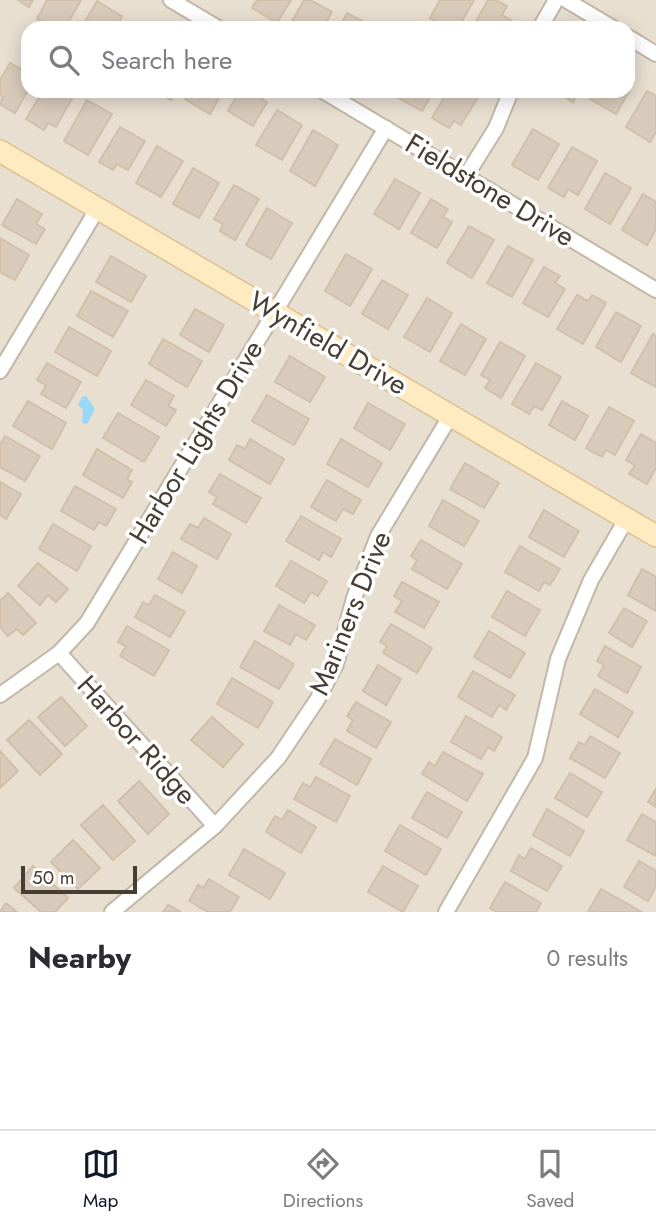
<!DOCTYPE html>
<html lang="en">
<head>
<meta charset="utf-8">
<style>
  :root { --surface:#fff; --page:#f2f2f3; --text:#2b2b33; --muted:#7c7c81; --line:#e1e1e2; --accent:#111827 }
  body { margin:0; font-family:Jost,sans-serif; background:var(--page); color:var(--text) }
  .scale { position:absolute; left:21px; bottom:18px; width:116px; box-sizing:border-box; padding-left:7px; border:4px solid #463d33; border-top:0; font-size:19px; line-height:24px; white-space:nowrap; color:#463d33; -webkit-text-stroke:5px #fff; paint-order:stroke }
  .list { margin:0; padding:0; list-style:none }
  h2 { display:flex; justify-content:space-between; align-items:center; height:91px; margin:0; padding:0 28px; font-size:30px }
  h2 small { font-size:23px; font-weight:400; color:var(--muted) }
  .icon { flex:none; width:38px; height:38px; fill:none; stroke:currentColor; stroke-width:2; stroke-linecap:round; stroke-linejoin:round }
  .map { position:relative; flex:none; width:656px; height:912px; overflow:hidden }
  .search { position:absolute; background:var(--surface); box-shadow:0 4px 18px #0003; left:21px; right:21px; top:21px; height:77px; display:flex; align-items:center; gap:18px; box-sizing:border-box; padding:0 24px; border-radius:21px; color:var(--muted); font-size:26px }
  .sheet { height:217px; background:var(--surface) }
  nav { display:flex; justify-content:space-around; align-items:center; box-sizing:border-box; height:98px; border-top:2px solid var(--line); background:var(--surface); font-size:19px; color:var(--muted) }
  nav a { display:grid; justify-items:center; gap:4px }
  nav .on { color:var(--accent) }
  .map>svg:first-child { display:block }
</style>
</head>
<body>
<div class="map">
<svg width="656" height="912" viewBox="0 0 656 912">
  <rect width="100%" height="100%" fill="#f4ede3"/>
  <!-- residential -->
  <path fill="#e8dfd1" fill-rule="evenodd" d="M0 0H656V912H0ZM28 28H628V91H28Z"/>
  <!-- water -->
  <polygon fill="#99d9f8" points="86,396 95,409 88,423 84,424 82,422 83,410 78,405 82,397"/>
  <!-- building -->
  <g fill="#d9cbbb" stroke="#d2bfaa" stroke-width="2">
    <polygon points="18,0 33,0 29,7"/>
    <polygon points="47,0 81,0 65,28 53,28 37,19"/>
    <polygon points="257,0 291,0 277,23 252,8"/>
    <polygon points="304,0 310,0 332,12 323,28 288,28"/>
    <polygon points="440,0 474,0 458,28 448,28 430,18"/>
    <polygon points="488,0 496,0 507,6 502,15 511,20 506,28 472,28"/>
    <polygon points="97,1 122,16 115,28 81,28"/>
    <polygon points="347,13 373,27 372,28 339,28"/>
    <polygon points="10,63 28,73 28,90 15,113 0,104 3,97 0,95 0,80"/>
    <polygon points="628,79 634,83 616,114 590,99 595,91 628,91"/>
    <polygon points="43,91 71,91 75,93 56,127 48,123 44,130 26,119"/>
    <polygon points="156,91 176,91 171,100"/>
    <polygon points="190,91 223,91 210,114 185,99"/>
    <polygon points="240,91 248,91 267,102 253,126 228,111"/>
    <polygon points="400,91 434,91 422,111 397,97"/>
    <polygon points="448,91 481,92 461,125 454,121 449,128 432,118"/>
    <polygon points="555,91 579,91 573,102"/>
    <polygon points="647,91 656,96 656,132 650,142 626,127"/>
    <polygon points="87,100 112,114 88,155 64,141"/>
    <polygon points="277,110 302,125 282,160 256,145"/>
    <polygon points="120,127 145,141 128,170 117,164 113,170 99,162"/>
    <polygon points="533,129 559,144 538,180 512,165"/>
    <polygon points="313,130 338,145 315,186 290,171"/>
    <polygon points="157,146 183,161 161,197 136,183"/>
    <polygon points="572,147 597,161 578,195 568,189 564,197 548,188"/>
    <polygon points="193,168 219,183 199,218 173,204"/>
    <polygon points="605,173 631,188 610,224 585,209"/>
    <polygon points="395,179 420,193 399,229 374,214"/>
    <polygon points="234,185 259,199 235,240 220,231 223,224 214,219"/>
    <polygon points="643,194 656,202 656,229 647,245 622,230"/>
    <polygon points="17,199 42,214 36,224 45,229 36,244 2,225"/>
    <polygon points="431,199 448,209 443,217 452,222 437,248 411,233"/>
    <polygon points="267,208 292,223 271,259 246,245"/>
    <polygon points="469,226 494,240 472,278 447,263"/>
    <polygon points="0,238 29,255 15,280 0,272"/>
    <polygon points="508,246 533,260 512,297 487,283"/>
    <polygon points="346,254 372,269 350,306 325,291"/>
    <polygon points="111,256 146,276 131,302 96,282"/>
    <polygon points="544,267 560,276 555,283 565,289 548,317 523,303"/>
    <polygon points="382,280 408,295 388,329 362,314"/>
    <polygon points="91,291 128,311 113,337 77,316"/>
    <polygon points="577,295 588,301 592,295 606,303 583,344 557,329"/>
    <polygon points="427,298 452,313 430,352 404,337"/>
    <polygon points="195,309 224,325 209,352 180,335"/>
    <polygon points="616,312 641,326 621,362 596,347"/>
    <polygon points="461,324 486,339 465,375 440,361"/>
    <polygon points="69,327 111,351 97,376 55,352"/>
    <polygon points="653,334 656,336 656,387 631,373"/>
    <polygon points="163,339 202,361 187,387 149,364"/>
    <polygon points="500,342 525,356 501,398 485,388 490,380 481,375"/>
    <polygon points="290,356 325,377 310,402 275,382"/>
    <polygon points="47,363 81,382 66,408 41,394 46,385 37,380"/>
    <polygon points="536,363 561,377 542,410 534,406 529,414 512,404"/>
    <polygon points="146,380 174,396 168,406 176,410 166,426 131,405"/>
    <polygon points="267,395 309,419 294,445 252,421"/>
    <polygon points="28,401 66,423 52,449 13,426"/>
    <polygon points="562,401 588,416 575,440 549,425"/>
    <polygon points="368,403 405,424 390,450 354,428"/>
    <polygon points="609,407 634,421 615,455 606,450 602,457 586,448"/>
    <polygon points="118,413 159,437 144,462 103,438"/>
    <polygon points="641,434 656,443 656,468 647,484 629,474 635,465 626,460"/>
    <polygon points="5,436 40,456 25,481 0,467 0,445"/>
    <polygon points="250,439 284,459 270,484 229,460 237,445 245,449"/>
    <polygon points="341,439 382,463 368,487 327,464"/>
    <polygon points="97,449 132,470 127,479 132,482 123,498 83,475"/>
    <polygon points="465,463 499,483 484,508 450,489"/>
    <polygon points="220,474 261,498 246,523 213,504 217,497 209,492"/>
    <polygon points="327,480 361,500 353,514 343,509 336,521 311,507"/>
    <polygon points="0,482 21,494 6,519 0,515"/>
    <polygon points="75,486 116,509 106,526 99,522 94,530 61,511"/>
    <polygon points="443,500 479,521 464,546 429,526"/>
    <polygon points="544,510 579,531 564,557 529,537"/>
    <polygon points="301,516 341,539 331,557 323,552 319,560 286,541"/>
    <polygon points="204,518 231,534 217,559 181,539 190,524 198,528"/>
    <polygon points="53,524 91,546 77,571 39,549"/>
    <polygon points="421,540 462,564 447,589 412,569 417,560 411,556"/>
    <polygon points="520,546 560,569 550,585 544,582 539,591 505,572"/>
    <polygon points="173,552 197,566 182,593 158,579"/>
    <polygon points="291,561 327,581 318,596 311,592 304,603 276,586"/>
    <polygon points="38,563 68,589 56,602 48,595 40,605 18,586"/>
    <polygon points="642,569 656,577 656,611 628,595"/>
    <polygon points="402,582 439,602 424,628 395,612 402,601 394,596"/>
    <polygon points="507,591 540,610 525,636 492,617"/>
    <polygon points="8,593 36,623 23,635 17,629 8,636 0,627 0,601"/>
    <polygon points="155,595 185,612 170,637 135,617 143,602 149,605"/>
    <polygon points="279,605 315,625 306,640 296,634 290,645 264,631"/>
    <polygon points="624,608 647,621 632,647 609,633"/>
    <polygon points="391,624 432,648 417,673 383,653 387,646 380,642"/>
    <polygon points="127,626 169,650 154,676 120,656 126,646 118,642"/>
    <polygon points="489,631 525,653 510,678 474,657"/>
    <polygon points="255,641 294,664 279,689 240,667"/>
    <polygon points="605,646 641,667 627,693 598,676 604,665 597,661"/>
    <polygon points="378,665 401,679 386,705 363,691"/>
    <polygon points="473,671 515,695 506,710 499,705 492,717 458,697"/>
    <polygon points="232,678 273,702 258,728 217,704"/>
    <polygon points="595,689 633,712 618,737 580,714"/>
    <polygon points="61,697 87,726 65,746 38,717"/>
    <polygon points="356,702 391,722 376,748 347,731 353,720 347,716"/>
    <polygon points="466,716 502,737 494,751 488,747 481,759 451,742"/>
    <polygon points="212,717 243,744 223,767 191,740"/>
    <polygon points="29,720 62,754 40,775 7,740"/>
    <polygon points="590,736 620,753 605,778 570,758 579,742 585,745"/>
    <polygon points="335,739 371,759 357,785 320,764"/>
    <polygon points="0,751 18,771 0,788"/>
    <polygon points="443,752 483,774 467,801 422,774 429,762 435,766"/>
    <polygon points="570,773 602,792 587,817 555,798"/>
    <polygon points="316,777 350,796 336,822 294,799 303,783 310,787"/>
    <polygon points="139,781 169,814 148,834 118,801"/>
    <polygon points="656,789 656,807 648,802"/>
    <polygon points="427,792 462,812 447,838 412,818"/>
    <polygon points="103,805 135,841 113,860 81,825"/>
    <polygon points="547,809 584,831 570,856 533,835"/>
    <polygon points="288,810 316,827 301,853 266,832 275,816 282,820"/>
    <polygon points="642,814 656,822 656,856 627,840"/>
    <polygon points="400,825 441,849 426,875 385,851"/>
    <polygon points="73,840 100,868 78,889 51,862"/>
    <polygon points="531,848 562,866 547,891 511,871 519,855 525,859"/>
    <polygon points="244,849 285,873 270,899 229,875"/>
    <polygon points="639,861 656,871 656,886 648,901 624,887"/>
    <polygon points="33,866 68,898 55,912 41,912 14,888"/>
    <polygon points="383,866 418,886 403,912 368,892"/>
    <polygon points="209,879 239,897 230,912 208,912 189,901 198,885 203,888"/>
    <polygon points="505,882 541,903 536,912 497,912 490,908"/>
    <polygon points="601,889 642,912 588,912"/>
    <polygon points="6,903 17,912 0,912"/>
    <polygon points="168,905 181,912 163,912"/>
  </g>
  <g fill="none" stroke-linecap="round" stroke-linejoin="round">
    <defs>
      <g id="street">
        <polyline points="171,0 218,28"/>
        <polyline points="566,0 613,28"/>
        <polyline points="540,28 556,0"/>
        <polyline points="628,37 656,54"/>
        <polyline points="323,91 656,290"/>
        <polyline points="466,176 496,128 511,91"/>
        <polyline points="0,371 98,208"/>
        <polyline points="59,653 215,826"/>
        <polyline points="0,695 59,653 87,623 386,128"/>
        <polyline points="112,912 215,826 278,758 317,700 336,664 354,598 378,536 451,415"/>
        <polyline points="446,912 535,758 558,659 591,580 627,518"/>
      </g>
      <polyline id="secondary" points="0,151 656,536"/>
    </defs>
    <!-- street casing -->
    <use href="#street" stroke="#c3b7a8" stroke-width="18"/>
    <!-- secondary casing -->
    <use href="#secondary" stroke="#dbc190" stroke-width="24"/>
    <!-- street -->
    <use href="#street" stroke="#fff" stroke-width="14"/>
    <!-- secondary -->
    <use href="#secondary" stroke="#ffebc2" stroke-width="21"/>
  </g>
  <g text-anchor="middle" dominant-baseline="central" stroke-width="7" stroke-linejoin="round" paint-order="stroke">
    <!-- street labels -->
    <g font-size="28" fill="#463d33" stroke="#fff">
      <text transform="translate(490 190) rotate(31)">Fieldstone Drive</text>
      <text transform="translate(328 343) rotate(30)">Wynfield Drive</text>
      <text transform="translate(196 442) rotate(-59)">Harbor Lights Drive</text>
      <text transform="translate(350 613) rotate(-68)">Mariners Drive</text>
      <text transform="translate(137 740) rotate(48)">Harbor Ridge</text>
    </g>
  </g>
</svg>
<div class="scale">50 m</div>
<div class="search"><svg class="icon" aria-label="search" viewBox="0 0 24 24"><circle cx="10" cy="10" r="6"/><path d="M15 15l6 6"/></svg>Search here</div>
</div>
<section class="sheet">
<h2>Nearby<small>0 results</small></h2>
<ul class="list">
</ul>
</section>
<nav>
<a class="on"><svg class="icon" aria-label="map" viewBox="0 0 24 24"><path d="M3 6l6-2 6 2 6-2v14l-6 2-6-2-6 2zM9 4v14M15 6v14"/></svg>Map</a>
<a><svg class="icon" aria-label="directions" viewBox="0 0 24 24"><path d="M12 3l9 9-9 9-9-9zM9 14v-3h6M13 9l2 2-2 2"/></svg>Directions</a>
<a><svg class="icon" aria-label="saved" viewBox="0 0 24 24"><path d="M7 4h10v16l-5-4-5 4z"/></svg>Saved</a>
</nav>
</body>
</html>
